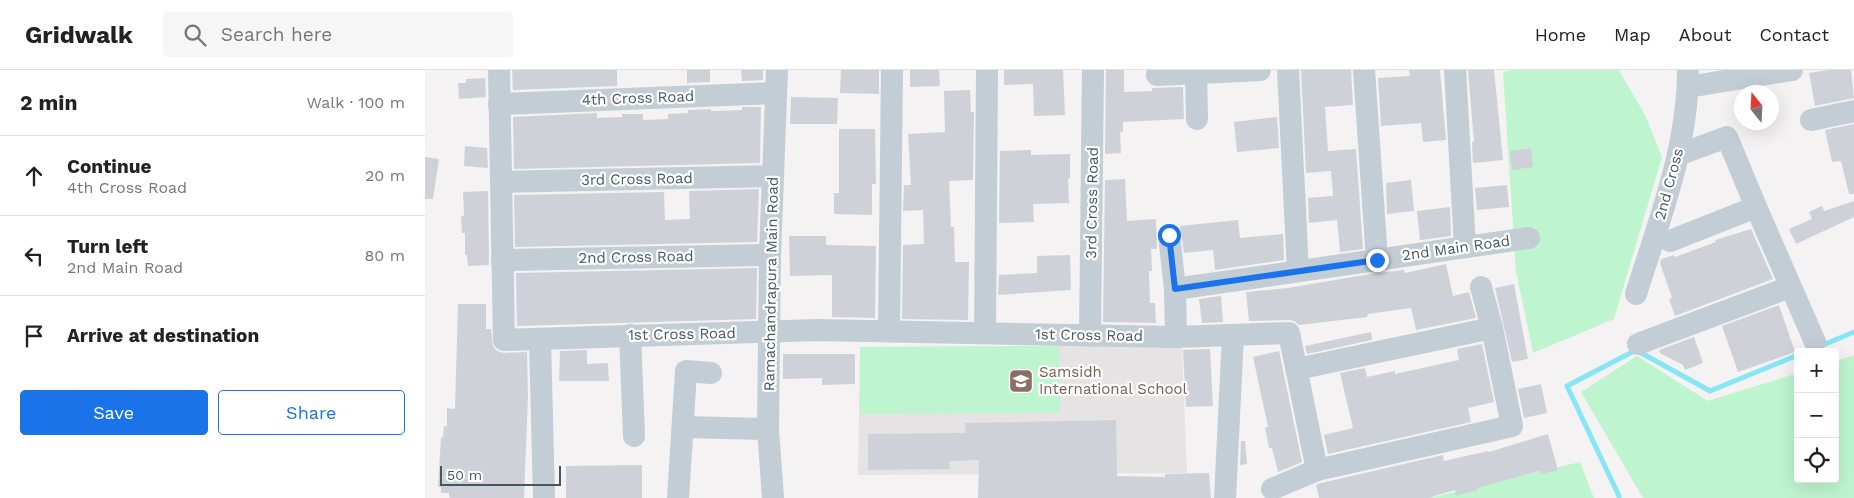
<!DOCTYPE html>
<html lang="en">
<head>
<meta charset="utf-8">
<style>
  :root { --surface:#fff; --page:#f6f6f6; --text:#222; --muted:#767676; --line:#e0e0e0; --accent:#1a73e8 }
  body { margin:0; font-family:"Work Sans",sans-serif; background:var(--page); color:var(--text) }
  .controls { position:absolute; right:15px; bottom:15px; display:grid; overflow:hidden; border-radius:5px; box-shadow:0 5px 20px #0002 }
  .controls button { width:45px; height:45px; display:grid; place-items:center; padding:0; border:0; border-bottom:1px solid var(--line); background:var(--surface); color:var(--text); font:25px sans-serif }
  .compass { position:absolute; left:1309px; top:15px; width:45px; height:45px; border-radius:50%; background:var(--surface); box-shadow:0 5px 20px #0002; rotate:342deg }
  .scale { position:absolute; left:15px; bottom:12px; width:121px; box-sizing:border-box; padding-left:5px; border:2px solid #475762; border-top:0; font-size:14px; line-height:18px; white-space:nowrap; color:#475762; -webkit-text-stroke:4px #fff; paint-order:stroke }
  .stop { position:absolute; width:15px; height:15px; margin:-11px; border:4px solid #1a73e8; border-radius:50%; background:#fff }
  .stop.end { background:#1a73e8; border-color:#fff; box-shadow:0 1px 5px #0008 }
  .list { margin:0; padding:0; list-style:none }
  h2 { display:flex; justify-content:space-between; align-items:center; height:65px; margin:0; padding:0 20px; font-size:21px }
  h2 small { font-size:16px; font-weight:400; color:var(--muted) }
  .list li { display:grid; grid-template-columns:32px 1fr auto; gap:15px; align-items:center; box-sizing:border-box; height:80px; padding:0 20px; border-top:1px solid var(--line) }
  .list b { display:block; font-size:19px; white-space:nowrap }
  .list p { margin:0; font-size:16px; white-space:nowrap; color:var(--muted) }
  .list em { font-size:16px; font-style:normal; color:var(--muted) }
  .actions { display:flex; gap:10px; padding:15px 20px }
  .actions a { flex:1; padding:11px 0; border:1px solid var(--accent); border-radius:5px; text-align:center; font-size:18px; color:var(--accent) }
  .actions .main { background:var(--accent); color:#fff }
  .icon { flex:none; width:28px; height:28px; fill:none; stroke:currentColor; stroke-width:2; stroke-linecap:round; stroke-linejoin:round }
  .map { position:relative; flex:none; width:1429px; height:428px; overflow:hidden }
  header { display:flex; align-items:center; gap:30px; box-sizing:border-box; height:70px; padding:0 25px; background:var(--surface); border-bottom:1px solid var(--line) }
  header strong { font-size:24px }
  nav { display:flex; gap:28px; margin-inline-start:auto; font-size:18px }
  .search { width:350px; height:45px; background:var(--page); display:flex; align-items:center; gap:12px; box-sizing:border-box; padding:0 18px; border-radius:5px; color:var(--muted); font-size:19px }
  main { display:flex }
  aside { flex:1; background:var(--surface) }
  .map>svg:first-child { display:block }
</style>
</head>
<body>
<header>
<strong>Gridwalk</strong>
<div class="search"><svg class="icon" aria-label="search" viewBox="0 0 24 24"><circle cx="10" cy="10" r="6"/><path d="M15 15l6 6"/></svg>Search here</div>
<nav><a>Home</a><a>Map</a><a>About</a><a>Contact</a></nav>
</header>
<main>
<aside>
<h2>2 min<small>Walk · 100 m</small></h2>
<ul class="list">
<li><svg class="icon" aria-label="ahead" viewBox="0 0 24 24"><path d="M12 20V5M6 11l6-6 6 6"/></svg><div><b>Continue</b><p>4th Cross Road</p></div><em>20 m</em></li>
<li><svg class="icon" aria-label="left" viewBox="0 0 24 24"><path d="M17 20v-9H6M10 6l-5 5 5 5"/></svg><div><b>Turn left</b><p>2nd Main Road</p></div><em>80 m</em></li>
<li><svg class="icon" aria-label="arrive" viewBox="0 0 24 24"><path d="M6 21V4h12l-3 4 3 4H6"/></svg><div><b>Arrive at destination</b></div></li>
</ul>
<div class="actions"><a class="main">Save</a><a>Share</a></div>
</aside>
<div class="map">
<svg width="1429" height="428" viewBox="0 0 1429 428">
  <rect width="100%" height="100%" fill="#f4f2f2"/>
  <!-- education -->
  <polygon fill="#e5e3e4" points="757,275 762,403 433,405 435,277"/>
  <!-- green -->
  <g fill="#bef5cf">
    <polygon points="1091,0 1194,0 1220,45 1237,87 1189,249 1108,283 1091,201 1078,2"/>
    <polygon points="634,276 635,343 435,344 435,277"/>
    <polygon points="1429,285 1429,428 1218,428 1156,322 1212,286 1283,331 1373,303 1373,409 1410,409 1410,291"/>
    <polygon points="1155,392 1169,428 1004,428"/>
  </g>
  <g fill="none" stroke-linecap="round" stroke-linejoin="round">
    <!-- stream -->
    <g stroke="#86e6f6" stroke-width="5">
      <polyline points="1381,282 1429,262"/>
      <polyline points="1194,428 1194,426 1142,316 1211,280 1285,321 1373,285"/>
    </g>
  </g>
  <!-- building -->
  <g fill="#ced2d8">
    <polygon points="87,0 192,0 192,16 88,20"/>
    <polygon points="262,0 285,0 285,12 262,13"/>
    <polygon points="316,0 338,0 338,10 317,11"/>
    <polygon points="416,0 454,0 454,24 415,23"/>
    <polygon points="485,0 514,0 515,16 485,17"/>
    <polygon points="579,0 638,0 640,45 609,46 608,14 579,15"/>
    <polygon points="681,0 699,0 699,22 727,21 727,18 758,17 759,49 698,52 698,62 695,62 696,83 680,84"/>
    <polygon points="876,0 926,0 928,35 900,37 903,81 931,79 938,179 915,182 912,150 884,153 883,128 908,126 906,101 881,103"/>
    <polygon points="984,0 1015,0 1021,70 998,72 996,53 956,56 953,8 985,6"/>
    <polygon points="1043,0 1069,0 1078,90 1048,93 1047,72 1049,72"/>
    <polygon points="1403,0 1426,0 1429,28 1390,36 1384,3"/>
    <polygon points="60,8 61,27 34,29 33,13 41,13 41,9"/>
    <polygon points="545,20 546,42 549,42 548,110 524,111 526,157 529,157 530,192 544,192 543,250 477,249 478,175 499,174 498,140 478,141 479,115 486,115 483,64 520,62 519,21"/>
    <polygon points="366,27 413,28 412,54 365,54"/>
    <polygon points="317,37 336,37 335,93 89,99 88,47 172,43 172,48 197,47 197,44 218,44 218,50 243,49 243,44 263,43 263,40 286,39 286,41 317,40"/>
    <polygon points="852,47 854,78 812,82 809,52"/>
    <polygon points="1429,54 1429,124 1424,124 1416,91 1407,92 1400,60"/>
    <polygon points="414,59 450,59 451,114 447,114 447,145 409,144 409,123 414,123"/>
    <polygon points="40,76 62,78 63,98 39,96"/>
    <polygon points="1106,78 1108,97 1087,100 1085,81"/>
    <polygon points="606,80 606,85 645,84 645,108 643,109 644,133 608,134 609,152 574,153 575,81"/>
    <polygon points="0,87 14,89 8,129 0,129"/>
    <polygon points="700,109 702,151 731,149 732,179 726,179 727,201 724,201 725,233 730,233 731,253 678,252 680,110"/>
    <polygon points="986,110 989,141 962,144 961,113"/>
    <polygon points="1082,115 1084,137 1052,140 1050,118"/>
    <polygon points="334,119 332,172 90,177 89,125 239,122 240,150 265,149 264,121"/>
    <polygon points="63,121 64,195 43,196 42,185 40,185 40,163 37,163 36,146 39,146 38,122"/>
    <polygon points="1429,131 1429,147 1371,174 1364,159 1387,149 1384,142 1397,136 1399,141"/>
    <polygon points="1025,137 1026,166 995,170 992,141"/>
    <polygon points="813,150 815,168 858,164 859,190 790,200 788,180 759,183 755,156"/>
    <polygon points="1326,159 1348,209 1250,246 1244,229 1247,228 1235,193 1236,189 1249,185 1250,187 1291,172 1290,170"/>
    <polygon points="364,166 401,166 401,175 451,176 450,248 407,247 407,205 365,206"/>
    <polygon points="645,185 646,220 573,225 574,205 612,203 612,186"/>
    <polygon points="1021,194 1028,226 1044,222 1051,248 991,260 986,238 943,244 942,247 874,255 869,251 864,250 824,251 821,222 863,218 945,204 979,200 980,203"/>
    <polygon points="332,198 331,249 92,256 91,203"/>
    <polygon points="1089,214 1103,289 1087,292 1070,218"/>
    <polygon points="796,226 798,252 777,253 774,229"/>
    <polygon points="33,234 61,234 61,259 66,259 68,276 72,281 79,283 102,282 103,326 99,428 26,428 24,427 24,423 16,423 16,417 13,417 16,367 18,368 19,356 22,356 22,338 30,339"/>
    <polygon points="1354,235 1370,282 1313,302 1297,256"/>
    <polygon points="946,262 947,270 882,284 880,276"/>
    <polygon points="1269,267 1278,293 1260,300 1258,295 1235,283 1234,280"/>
    <polygon points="1057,274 1069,332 1043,338 1046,352 903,384 899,365 928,358 915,303 940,298 942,307 970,301 970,304 1034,290 1032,279"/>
    <polygon points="785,279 788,336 761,337 758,280"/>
    <polygon points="162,280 162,294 183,293 184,311 134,311 135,281"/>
    <polygon points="854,281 877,392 853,402 847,378 844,378 840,357 843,357 828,287"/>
    <polygon points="358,284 430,284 430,314 397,315 397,308 358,309"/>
    <polygon points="1116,314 1122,343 1099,348 1093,319"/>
    <polygon points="691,350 692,406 740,407 740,404 784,403 786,428 553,428 554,390 524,391 525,399 443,400 443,364 541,363 540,353"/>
    <polygon points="1123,364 1133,400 1116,404 1115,401 1052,418 1053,420 1031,426 1030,420 1003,428 894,428 891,415 896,413 1018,385 1019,391 1063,381 1064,382"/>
    <polygon points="816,371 820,371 822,394 815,395"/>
    <polygon points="217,395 217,428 141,428 141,396"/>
  </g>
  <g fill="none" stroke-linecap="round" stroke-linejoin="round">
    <!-- minor -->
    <g stroke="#c2cdd5" stroke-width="22">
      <polyline points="74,0 79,270 392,260 751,267 864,263 892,400"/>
      <polyline points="863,0 873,201"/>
      <polyline points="939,0 952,190"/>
      <polyline points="1030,0 1040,177"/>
      <polyline points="771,3 772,49"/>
      <polyline points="732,5 835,0"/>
      <polyline points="1263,17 1367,0"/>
      <polyline points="74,34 351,23"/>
      <polyline points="1386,50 1429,41"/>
      <polyline points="1253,85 1302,67 1331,137 1390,272"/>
      <polyline points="76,112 347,106"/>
      <polyline points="744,165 750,219 751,267"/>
      <polyline points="1245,171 1331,137"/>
      <polyline points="77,190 345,185"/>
      <polyline points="750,219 1104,168"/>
      <path d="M1211 224C1234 151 1263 78 1263 0"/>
      <polyline points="464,261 467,0"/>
      <polyline points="560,263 562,0"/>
      <polyline points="205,265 209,366"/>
      <polyline points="665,266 668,0"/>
      <polyline points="115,270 119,428"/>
      <polyline points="1213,274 1365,217"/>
      <polyline points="872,299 1067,258"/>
      <polyline points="258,357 343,359"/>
      <polyline points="847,419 892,400 1087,356 1067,258 1056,217"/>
      <polyline points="253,428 261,301 286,303"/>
      <polyline points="348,428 343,359 345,185 352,0"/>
      <polyline points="800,428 808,265"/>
    </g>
  </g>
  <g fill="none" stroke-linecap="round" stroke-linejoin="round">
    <!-- route -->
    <polyline stroke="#1a73e8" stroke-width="6" points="744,165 750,219 952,190"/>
  </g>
  <!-- icons -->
  <defs>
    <symbol id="school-square" viewBox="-11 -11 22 22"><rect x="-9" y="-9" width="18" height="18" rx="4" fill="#8d6e63" stroke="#fff"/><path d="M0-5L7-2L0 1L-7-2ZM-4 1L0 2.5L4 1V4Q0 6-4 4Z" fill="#fff"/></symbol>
  </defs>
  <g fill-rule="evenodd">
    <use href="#school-square" x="582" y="297" width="28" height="28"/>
  </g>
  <g text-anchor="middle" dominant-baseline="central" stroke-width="4.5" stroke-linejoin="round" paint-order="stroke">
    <!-- street labels -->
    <g font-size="15" fill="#475762" stroke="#fff">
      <text transform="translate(213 28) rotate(-2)">4th Cross Road</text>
      <text transform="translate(212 109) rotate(-1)">3rd Cross Road</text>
      <text transform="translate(1244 114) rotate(-75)">2nd Cross</text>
      <text transform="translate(667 133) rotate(-89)">3rd Cross Road</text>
      <text transform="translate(1031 178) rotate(-8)">2nd Main Road</text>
      <text transform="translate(211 187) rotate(-1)">2nd Cross Road</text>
      <text transform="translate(346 214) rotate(-89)">Ramachandrapura Main Road</text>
      <text transform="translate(257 264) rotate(-1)">1st Cross Road</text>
      <text transform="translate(664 265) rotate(1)">1st Cross Road</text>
    </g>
    <!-- education labels -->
    <g font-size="15" fill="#785e54" stroke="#fff" text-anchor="start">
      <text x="614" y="302">Samsidh<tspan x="614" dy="17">International School</tspan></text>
    </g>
  </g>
</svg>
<div class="controls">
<button>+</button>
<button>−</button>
<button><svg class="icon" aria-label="locate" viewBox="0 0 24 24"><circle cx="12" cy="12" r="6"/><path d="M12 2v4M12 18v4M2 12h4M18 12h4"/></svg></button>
</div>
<svg class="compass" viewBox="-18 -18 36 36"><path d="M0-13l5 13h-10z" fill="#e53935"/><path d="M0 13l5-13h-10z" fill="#767676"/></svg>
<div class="scale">50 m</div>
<div class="stop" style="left:744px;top:165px"></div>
<div class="stop end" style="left:952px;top:190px"></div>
</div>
</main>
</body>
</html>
